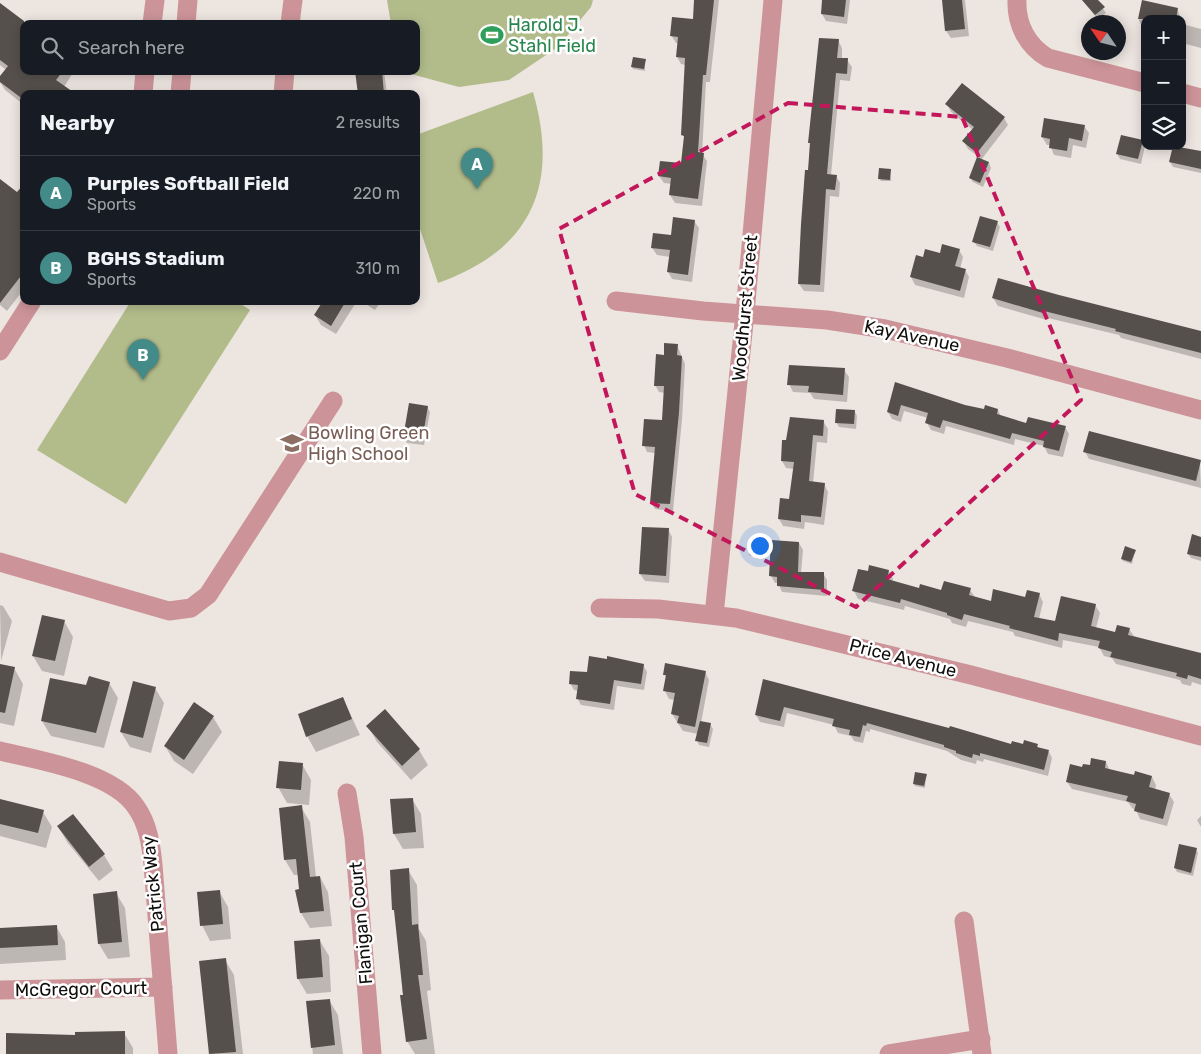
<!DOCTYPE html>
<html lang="en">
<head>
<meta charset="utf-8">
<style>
  :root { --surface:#171b24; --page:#242831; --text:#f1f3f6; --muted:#9ea1a6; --line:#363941; --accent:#438b89 }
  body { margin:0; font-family:Rubik,sans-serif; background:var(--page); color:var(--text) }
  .controls { position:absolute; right:15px; top:15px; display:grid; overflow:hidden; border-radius:10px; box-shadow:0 2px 12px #0003 }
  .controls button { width:45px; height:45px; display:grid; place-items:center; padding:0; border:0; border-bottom:1px solid var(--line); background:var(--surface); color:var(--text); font:25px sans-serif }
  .compass { position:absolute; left:1081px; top:15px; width:45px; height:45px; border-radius:50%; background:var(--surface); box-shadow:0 2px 12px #0003; rotate:305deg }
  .you { position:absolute; left:759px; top:545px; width:18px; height:18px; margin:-12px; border:4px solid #fff; border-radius:50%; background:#1a73e8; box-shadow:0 0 0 8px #1a73e833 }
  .badge { display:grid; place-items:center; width:32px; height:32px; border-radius:50%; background:var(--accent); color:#fff; font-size:16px; font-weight:700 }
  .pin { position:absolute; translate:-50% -41px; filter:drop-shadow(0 1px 2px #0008) }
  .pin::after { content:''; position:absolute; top:26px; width:18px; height:15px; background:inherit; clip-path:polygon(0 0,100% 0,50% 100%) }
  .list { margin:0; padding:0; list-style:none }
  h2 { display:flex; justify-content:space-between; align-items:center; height:65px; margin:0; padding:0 20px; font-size:21px }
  h2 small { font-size:16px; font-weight:400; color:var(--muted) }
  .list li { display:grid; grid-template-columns:32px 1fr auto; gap:15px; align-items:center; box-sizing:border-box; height:75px; padding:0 20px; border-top:1px solid var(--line) }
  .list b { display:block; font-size:19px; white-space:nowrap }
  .list p { margin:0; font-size:16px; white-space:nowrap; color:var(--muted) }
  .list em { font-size:16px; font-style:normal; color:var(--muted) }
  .icon { flex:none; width:28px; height:28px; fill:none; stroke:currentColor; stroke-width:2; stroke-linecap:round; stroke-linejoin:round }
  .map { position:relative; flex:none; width:1201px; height:1054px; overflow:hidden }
  .search { position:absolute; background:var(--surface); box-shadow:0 2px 12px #0003; left:20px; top:20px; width:400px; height:55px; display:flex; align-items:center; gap:12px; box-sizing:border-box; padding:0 18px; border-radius:10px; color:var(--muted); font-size:19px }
  .panel { position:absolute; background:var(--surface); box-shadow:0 2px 12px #0003; left:20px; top:90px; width:400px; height:215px; border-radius:10px }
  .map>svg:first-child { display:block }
</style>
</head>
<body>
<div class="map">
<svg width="1201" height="1054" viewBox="0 0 1201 1054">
  <rect width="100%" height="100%" fill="#ede5e0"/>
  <!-- green -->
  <g fill="#b2bc8b">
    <polygon points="387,0 593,0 591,7 558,47 509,80 459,87 400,71 416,71 416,24 391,24"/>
    <path d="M533 92C560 186 531 250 438 283L416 217V135Z"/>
    <polygon points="131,301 236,301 250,310 126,504 37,450"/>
  </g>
  <!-- shadow -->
  <g fill="#0003">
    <polygon points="696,0 719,0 710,82 706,82 702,154 707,161 702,206 675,203 670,195 672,184 664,183 659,176 682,165 685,139 683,135 686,65 681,64 677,57 679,43 676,43 671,35 694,21"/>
    <polygon points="822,0 850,0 847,24 826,21 822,14"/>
    <polygon points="943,0 965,0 969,36 951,38 946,31"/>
    <polygon points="1082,0 1097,0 1106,13 1098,19"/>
    <polygon points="1143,1 1177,9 1181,19 1145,19 1145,29 1143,28 1139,21"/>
    <polygon points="0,4 26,24 24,24 24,71 74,71 64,87 24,94 24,105 5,90 0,82 6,70 0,65"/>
    <polygon points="1182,24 1201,29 1201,48 1182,43"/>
    <polygon points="838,40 842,48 842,59 847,60 852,67 850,81 840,80 831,175 836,176 840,183 839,197 830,196 824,292 804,291 799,284 809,172 810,142"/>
    <polygon points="645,60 645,71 633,69 632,67"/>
    <polygon points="356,71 384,71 387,94 359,94"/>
    <polygon points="947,104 1004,118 1008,125 981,160 989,163 991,168 983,187 973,182 970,178 979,157 968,149 964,142 973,130 951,112"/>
    <polygon points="1084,126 1089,133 1086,148 1073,145 1071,158 1054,155 1050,145 1047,145 1042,137"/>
    <polygon points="1142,141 1145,146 1141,164 1120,159 1117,154"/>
    <polygon points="1201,152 1201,173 1173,167 1170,162"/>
    <polygon points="890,170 891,181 881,181 880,179"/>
    <polygon points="0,181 24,198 24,289 7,311 0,305"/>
    <polygon points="694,221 699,228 692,282 672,279 668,272 670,257 657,255 652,248"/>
    <polygon points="997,222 1000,227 993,251 977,246 974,242"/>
    <polygon points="959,250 963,257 960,269 965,270 969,277 964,298 915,285 911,277 923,259"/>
    <polygon points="993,298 1201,332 1201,359 1121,338 1119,335 1048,318 1047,320 998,306"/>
    <polygon points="324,301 357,301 336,334 321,325 315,315"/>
    <polygon points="361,301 381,301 375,310"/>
    <polygon points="677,345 685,364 682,420 673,511 655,509 651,503 655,453 647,452 644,445 663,421 665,393 659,392 655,385 665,356"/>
    <polygon points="844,370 849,377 847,402 814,399 810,393 793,392 789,384"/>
    <polygon points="896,384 965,406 985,411 998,410 1001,417 1027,424 1065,427 1069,434 1063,457 1048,454 1044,446 1015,439 1014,445 946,426 944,434 931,430 927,423 928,418 904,411 901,422 892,419 888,412"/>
    <polygon points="427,407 430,412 424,445 407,443 405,438"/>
    <polygon points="855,412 857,416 856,429 839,427 836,422"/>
    <polygon points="823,421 828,429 827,443 817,442 813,483 824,484 828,492 824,525 805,522 804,529 783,526 779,519 790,500 794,469 786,468 782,461 787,442"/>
    <polygon points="1085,452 1200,461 1201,488 1089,459"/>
    <polygon points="668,529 672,537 669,583 645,581 640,574"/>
    <polygon points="1201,538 1201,561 1191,558 1188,554"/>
    <polygon points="799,543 803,550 801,573 823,573 827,580 827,596 782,592 778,583 775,583 771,576"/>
    <polygon points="1135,551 1132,564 1123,561 1122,559"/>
    <polygon points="889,571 893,579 892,582 920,589 942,592 970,590 975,597 992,602 1026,598 1039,594 1043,602 1039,619 1056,623 1095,605 1100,613 1096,628 1116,633 1129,629 1134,636 1201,655 1201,685 1192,682 1191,686 1182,684 1180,680 1116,664 1112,658 1104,656 1099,647 1063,640 1062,648 1015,636 1013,632 968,621 966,627 952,623 950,619 905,606 904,610 858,599 854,591 868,573"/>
    <polygon points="0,605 3,606 12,621 1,661"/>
    <polygon points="64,621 73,637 64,676 42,671 33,656"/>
    <polygon points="608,657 643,665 647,672 644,690 617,686 614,710 581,705 577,698 578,691 574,690 570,683 608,660"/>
    <polygon points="0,665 14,668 23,684 14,726 0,723"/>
    <polygon points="705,672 709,680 701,723 710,724 713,729 709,747 699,745 697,740 698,734 683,731 672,714 675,700 669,699 665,691 667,679 664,674"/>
    <polygon points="764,681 1012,746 1037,745 1040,750 1049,752 1052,758 1048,776 984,759 983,762 977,760 976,764 961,760 947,751 870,729 870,732 866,731 863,743 854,741 851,736 838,733 834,725 787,713 784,727 760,722 756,715"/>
    <polygon points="109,683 118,698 104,748 51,736 42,721 87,686"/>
    <polygon points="155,688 164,703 151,753 130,747 121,732"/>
    <polygon points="343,698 360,735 316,752 307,736"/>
    <polygon points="213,717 222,732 193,774 174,761 165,746"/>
    <polygon points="368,726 419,750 428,765 411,780 377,742"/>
    <polygon points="1106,762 1110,771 1152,777 1156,785 1155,790 1169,794 1174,802 1167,826 1140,819 1136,810 1132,808 1128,802 1072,789 1067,782 1083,768"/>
    <polygon points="302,764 311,780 309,805 287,803 278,787"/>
    <polygon points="926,775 925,788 915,786 914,784"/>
    <polygon points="412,799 421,814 424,848 403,849 394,834"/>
    <polygon points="0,801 43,812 52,827 46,848 0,836"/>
    <polygon points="301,807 310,822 316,877 320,877 328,892 332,926 310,928 301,913 298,875 294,875 285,860 280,809"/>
    <polygon points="1201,816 1201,827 1197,820"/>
    <polygon points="58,826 104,855 113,870 99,881 67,842"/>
    <polygon points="1196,849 1198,853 1193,876 1177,872 1175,868"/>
    <polygon points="408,870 417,885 419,929 426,941 431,990 427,991 435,1054 415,1054 407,1041 396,914 393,909"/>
    <polygon points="219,891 228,907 231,939 210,941 202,925"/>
    <polygon points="116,893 125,908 130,957 108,959 99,944 94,895"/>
    <polygon points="56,926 65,942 66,960 0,964 0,929"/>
    <polygon points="320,941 329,956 331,992 307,994 298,979"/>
    <polygon points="225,960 234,975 243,1054 210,1054 201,962"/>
    <polygon points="329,1000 338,1015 343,1054 313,1054 307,1002"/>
    <polygon points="124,1033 133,1048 133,1054 7,1054 76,1036"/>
  </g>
  <!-- building -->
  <g fill="#55504b">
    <polygon points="694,0 714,0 706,75 703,75 698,152 704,153 698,199 669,195 671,178 658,176 660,161 681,163 684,136 681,135 685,58 676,57 678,37 670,36 672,17 693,19"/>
    <polygon points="822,0 846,0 844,17 821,14"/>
    <polygon points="942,0 962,0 965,29 945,31"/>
    <polygon points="1082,0 1098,0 1105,7 1095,15"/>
    <polygon points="1142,0 1178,8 1176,19 1138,19"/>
    <polygon points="0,3 24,21 24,71 63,71 56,80 76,94 24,94 24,100 0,82 0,76 8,66 0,60"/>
    <polygon points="819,38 839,39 837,58 848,58 847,74 836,73 827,174 837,175 835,190 826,189 820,285 798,284 801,224 805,170 808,170 810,143 808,143"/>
    <polygon points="633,57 646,59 644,69 631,67"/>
    <polygon points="355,71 382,71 384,94 358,94"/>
    <polygon points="962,83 1005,117 977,153 962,141 974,127 945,104"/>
    <polygon points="1044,118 1085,125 1082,141 1069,138 1067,151 1049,148 1050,139 1041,137"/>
    <polygon points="1121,135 1143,140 1138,159 1116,154"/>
    <polygon points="1173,146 1201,151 1201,169 1169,162"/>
    <polygon points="977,157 989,162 980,183 969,178"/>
    <polygon points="879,168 891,169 890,180 878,179"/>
    <polygon points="0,179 17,192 24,184 24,272 0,303"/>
    <polygon points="980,216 998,221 990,247 972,242"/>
    <polygon points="673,217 695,220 688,275 667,272 670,250 651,248 653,233 671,235"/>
    <polygon points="942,244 960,249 955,266 966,269 960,291 910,277 916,255 923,257 925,249 940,253"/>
    <polygon points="998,278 1059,295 1201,331 1201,353 1115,331 1116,329 1044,311 1043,313 992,298"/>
    <polygon points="323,301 346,301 331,326 314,315"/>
    <polygon points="664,343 678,344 677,355 682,356 679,412 670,504 650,503 655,447 642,446 644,419 662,420 664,386 654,386 656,354 664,355"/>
    <polygon points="789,365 845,368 843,395 808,392 809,386 787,385"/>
    <polygon points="895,382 965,405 984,409 985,405 998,409 997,414 1026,423 1028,417 1066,426 1059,451 1043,447 1044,441 1012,433 1010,439 943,420 940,428 925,423 928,413 901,405 898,416 887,412"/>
    <polygon points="409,403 428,406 422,441 403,438"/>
    <polygon points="836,409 855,410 854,424 835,423"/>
    <polygon points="790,417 824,420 823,436 813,435 809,481 825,483 821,517 801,515 801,522 778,519 780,498 789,499 794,462 781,461 782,440 786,440"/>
    <polygon points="1089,431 1201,460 1196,481 1083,452"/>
    <polygon points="642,527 669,528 666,576 639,574"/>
    <polygon points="1192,534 1201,537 1201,557 1187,554"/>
    <polygon points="771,540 799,542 798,572 824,572 824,590 777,586 777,577 769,576"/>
    <polygon points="1125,546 1136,550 1131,562 1121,559"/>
    <polygon points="869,565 889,570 887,579 919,588 920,584 941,590 944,581 971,588 969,595 991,601 993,589 1025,597 1027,590 1040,593 1034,617 1055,621 1061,596 1096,604 1091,626 1115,632 1117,625 1130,628 1128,635 1201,653 1201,679 1188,675 1187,679 1176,676 1177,673 1110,657 1112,652 1098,648 1100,641 1059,633 1058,641 1009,628 1010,626 964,614 962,620 947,615 947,613 901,599 900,603 852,591 858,569 868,571"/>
    <polygon points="42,615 65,620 55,661 32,656"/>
    <polygon points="589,656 607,659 607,656 644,664 641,684 614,680 610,704 576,699 578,685 569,684 570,671 587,672"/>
    <polygon points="665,663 706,671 695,727 677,723 679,716 671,714 675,693 663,691 666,675 663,675"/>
    <polygon points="0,664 15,667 5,713 0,712"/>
    <polygon points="89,676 110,682 96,733 41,721 50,678 86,685"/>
    <polygon points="763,679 949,728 950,726 1011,744 1012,741 1023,744 1024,740 1038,744 1037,747 1049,750 1044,770 980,753 980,756 973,754 972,758 956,753 956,751 944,747 944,745 867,723 866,726 863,725 860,737 849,735 850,730 832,726 834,719 784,707 780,721 755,715"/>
    <polygon points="133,681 156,687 143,738 120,732"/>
    <polygon points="343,697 352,719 306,737 298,714"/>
    <polygon points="194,702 214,716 184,760 164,746"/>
    <polygon points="385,709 420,749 402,766 366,726"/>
    <polygon points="700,721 711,723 707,743 695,741"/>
    <polygon points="1091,758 1106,761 1105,768 1134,775 1135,771 1152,776 1149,787 1170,793 1163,819 1134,811 1136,804 1126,801 1128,796 1066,782 1070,764 1082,767 1083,764 1090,765"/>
    <polygon points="279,761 303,763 301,790 276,788"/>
    <polygon points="915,772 927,774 924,786 913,784"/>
    <polygon points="413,798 416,832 393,834 390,799"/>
    <polygon points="0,799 44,810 38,833 0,824"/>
    <polygon points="302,805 310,877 320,876 324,911 300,913 295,890 299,889 296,859 284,860 279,808"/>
    <polygon points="73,814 105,854 89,867 57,826"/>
    <polygon points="1179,844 1197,848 1191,873 1174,868"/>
    <polygon points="409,868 412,925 418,924 423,975 418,975 427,1039 406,1042 400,995 403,995 394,910 392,910 390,870"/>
    <polygon points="220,890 223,924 200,926 197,892"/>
    <polygon points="117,891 122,942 98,944 93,894"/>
    <polygon points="57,925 58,945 0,948 0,928"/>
    <polygon points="320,939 323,977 297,979 294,941"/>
    <polygon points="226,958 236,1052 209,1054 199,961"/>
    <polygon points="330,999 335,1045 311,1048 306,1001"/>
    <polygon points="125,1031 125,1054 6,1054 6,1033 75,1035 75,1032"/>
  </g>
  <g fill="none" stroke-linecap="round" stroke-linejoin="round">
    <!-- minor -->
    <g stroke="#cc9499" stroke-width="19">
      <path d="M1017 0C1016 24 1027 46 1048 58L1145 83"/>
      <polyline points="152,24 155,0"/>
      <polyline points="186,24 188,0"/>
      <polyline points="290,24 293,0"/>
      <polyline points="1182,93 1201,98"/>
      <polyline points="143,94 145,71"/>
      <polyline points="180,94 182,71"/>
      <polyline points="283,94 285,71"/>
      <polyline points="616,301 703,311 827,320 885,329 1007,358 1201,410"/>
      <polyline points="0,351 32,301"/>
      <polyline points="0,562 169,611 191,608 208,595 333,401"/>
      <polyline points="600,608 658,609 736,618 971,675 1201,736"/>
      <polyline points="714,615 745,313 773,0"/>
      <path d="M0 751C38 760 113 772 136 807 148 824 151 844 153 865L168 1054"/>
      <polyline points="347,793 354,837 372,1054"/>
      <polyline points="964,921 982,1054"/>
      <polyline points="0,990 163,987"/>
      <polyline points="889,1054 981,1039"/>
    </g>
  </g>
  <!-- marked area -->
  <path fill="none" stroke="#c2185b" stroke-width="4" stroke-dasharray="10 6" stroke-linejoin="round" d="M788 103 962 117 1081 400 856 607 635 494 559 229Z"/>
  <!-- icons -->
  <defs>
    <symbol id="stadium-bare" viewBox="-9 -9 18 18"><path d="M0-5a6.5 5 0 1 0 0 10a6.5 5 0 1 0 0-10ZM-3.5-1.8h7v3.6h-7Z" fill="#2e9e5b" stroke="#fff" stroke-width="2.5" paint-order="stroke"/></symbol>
    <symbol id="school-bare" viewBox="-9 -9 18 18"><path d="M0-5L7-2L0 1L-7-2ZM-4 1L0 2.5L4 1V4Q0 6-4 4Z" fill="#8d6e63" stroke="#fff" stroke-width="2.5" paint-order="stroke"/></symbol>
  </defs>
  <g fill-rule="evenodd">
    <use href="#stadium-bare" x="476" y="19" width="32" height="32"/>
    <use href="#school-bare" x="276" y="427" width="32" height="32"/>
  </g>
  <g text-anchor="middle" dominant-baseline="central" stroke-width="5" stroke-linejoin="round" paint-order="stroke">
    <!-- leisure labels -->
    <g font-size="18" fill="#27864d" stroke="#fff" text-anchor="start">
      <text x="508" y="25">Harold J.<tspan x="508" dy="21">Stahl Field</tspan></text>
    </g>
    <!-- street labels -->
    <g font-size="18" fill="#100e0c" stroke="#fff">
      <text transform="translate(745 308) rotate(-85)">Woodhurst Street</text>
      <text transform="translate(912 336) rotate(12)">Kay Avenue</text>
      <text transform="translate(903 658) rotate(14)">Price Avenue</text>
      <text transform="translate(153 884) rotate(-96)">Patrick Way</text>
      <text transform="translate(361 923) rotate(-95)">Flanigan Court</text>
      <text transform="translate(81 989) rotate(-1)">McGregor Court</text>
    </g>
    <!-- education labels -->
    <g font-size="18" fill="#785e54" stroke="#fff" text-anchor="start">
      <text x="308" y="433">Bowling Green<tspan x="308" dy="21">High School</tspan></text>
    </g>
  </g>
</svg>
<div class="controls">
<button>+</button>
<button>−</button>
<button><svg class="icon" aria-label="layers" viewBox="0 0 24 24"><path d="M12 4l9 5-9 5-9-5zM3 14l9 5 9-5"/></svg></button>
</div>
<svg class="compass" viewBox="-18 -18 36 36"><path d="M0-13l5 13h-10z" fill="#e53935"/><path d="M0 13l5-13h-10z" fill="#9ea1a6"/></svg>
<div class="you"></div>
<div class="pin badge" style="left:477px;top:189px">A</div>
<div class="pin badge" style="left:143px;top:380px">B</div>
<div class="search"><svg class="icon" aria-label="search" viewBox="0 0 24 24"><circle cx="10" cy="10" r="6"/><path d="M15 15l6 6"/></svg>Search here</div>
<section class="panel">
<h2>Nearby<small>2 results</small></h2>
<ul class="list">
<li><span class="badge">A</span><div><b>Purples Softball Field</b><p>Sports</p></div><em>220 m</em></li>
<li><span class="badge">B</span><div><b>BGHS Stadium</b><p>Sports</p></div><em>310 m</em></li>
</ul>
</section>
</div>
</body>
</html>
